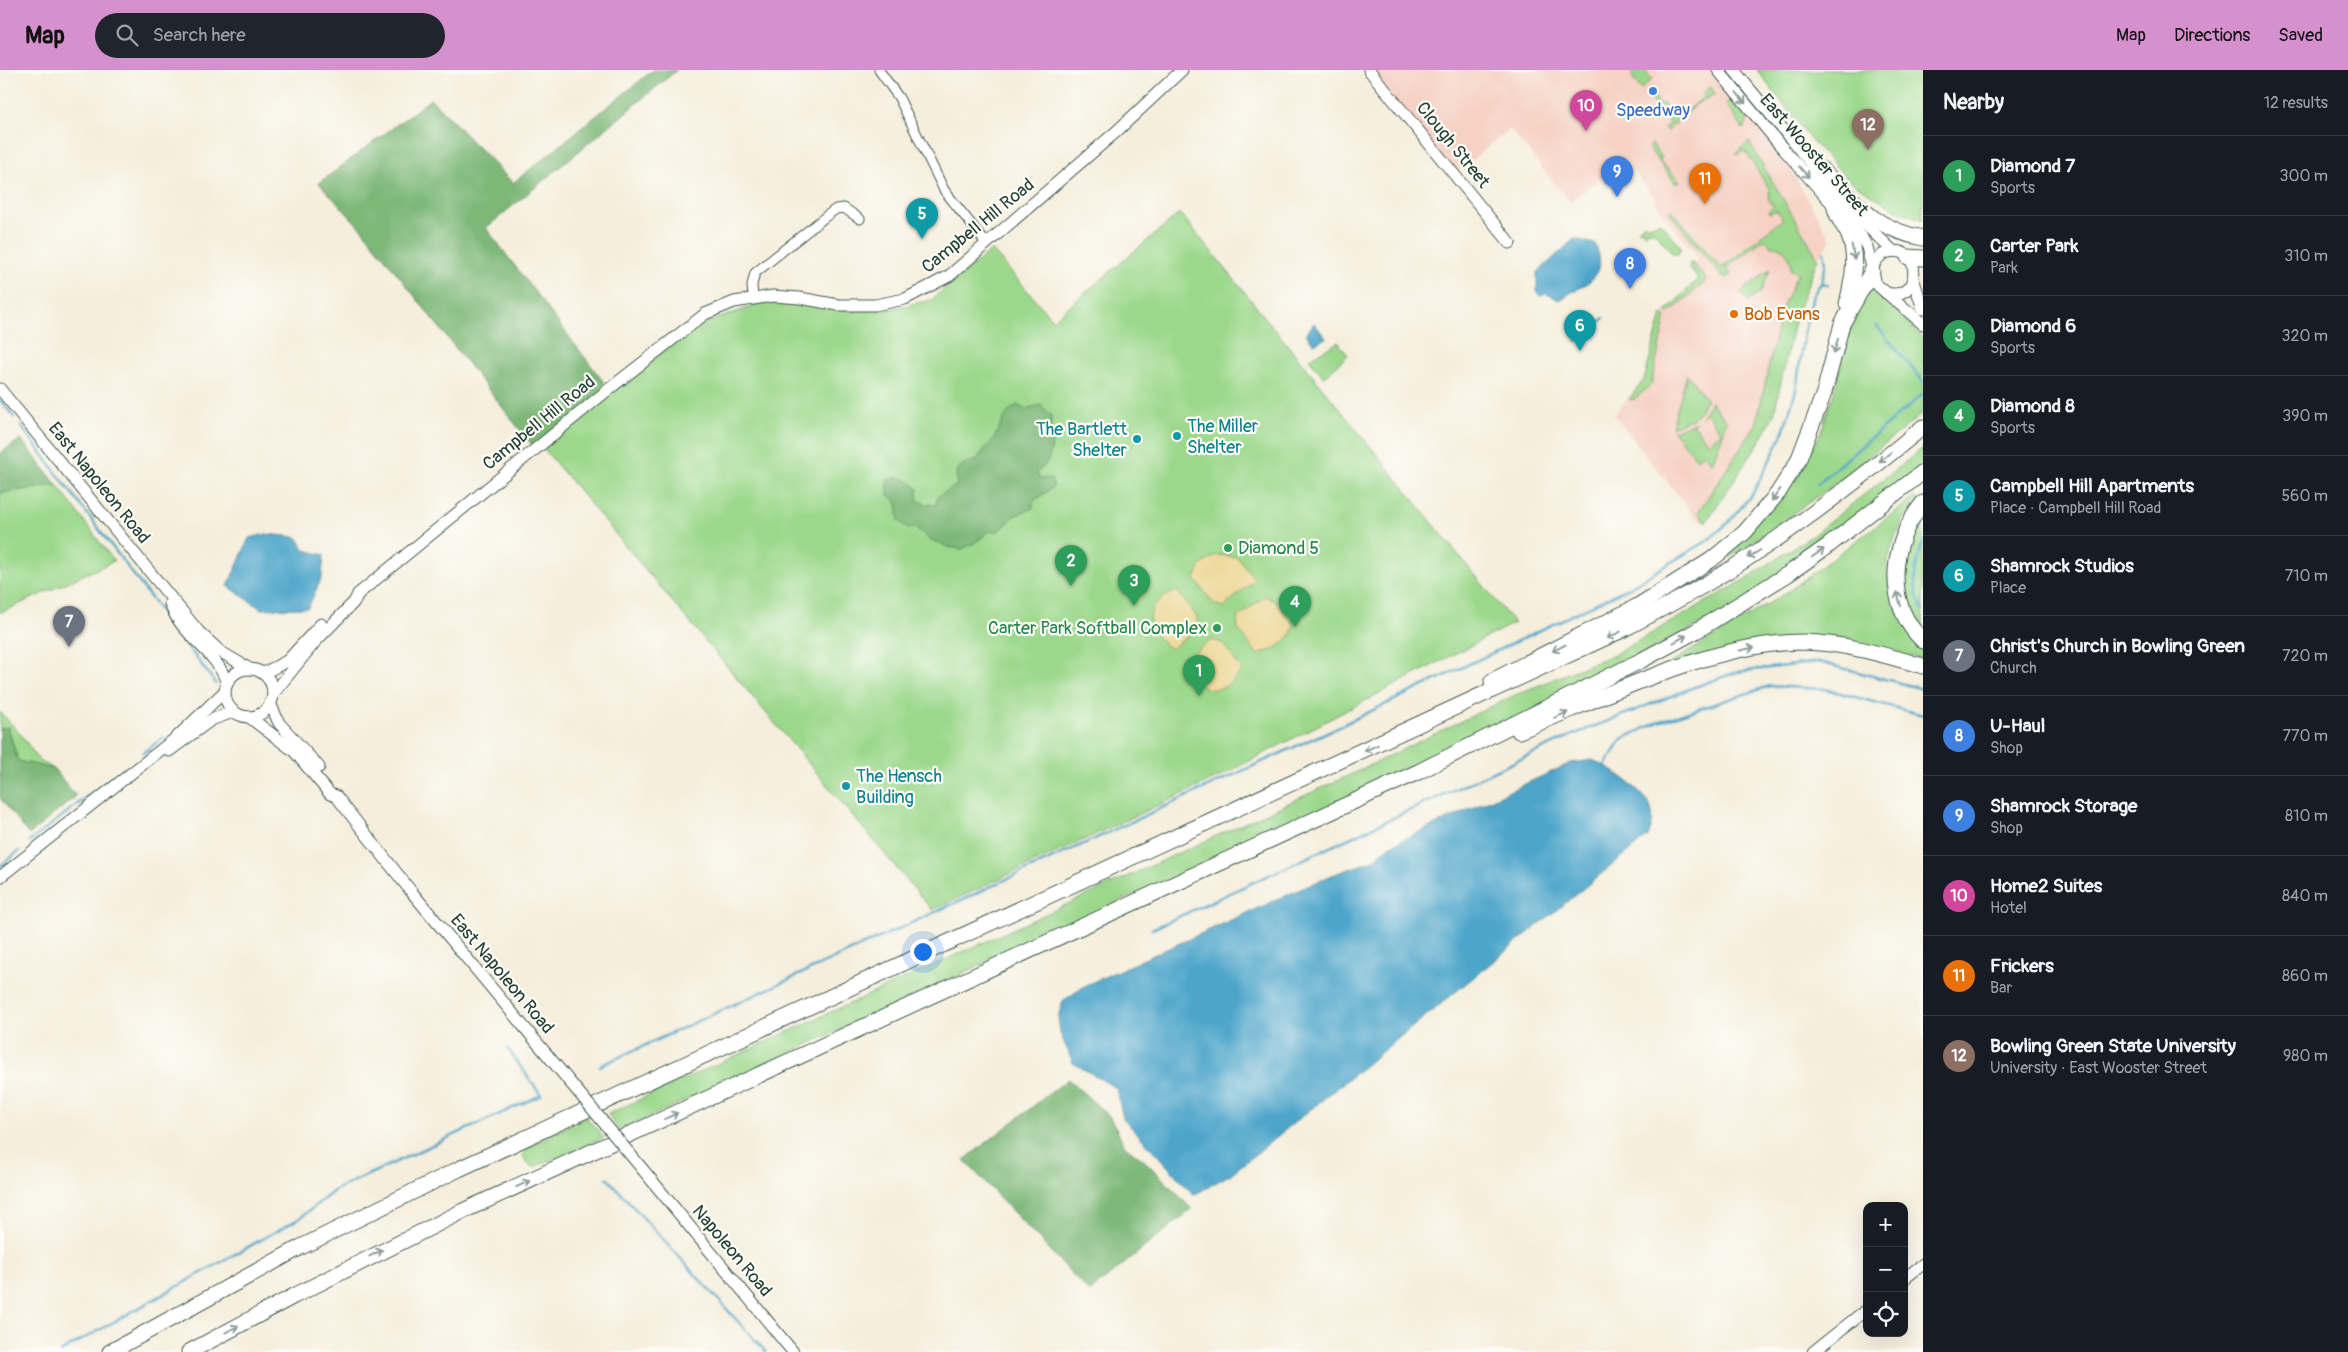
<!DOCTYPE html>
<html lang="en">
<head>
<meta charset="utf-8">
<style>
  :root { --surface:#171b24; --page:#20242c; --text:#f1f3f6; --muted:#9ea1a6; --line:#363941; --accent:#d690ce }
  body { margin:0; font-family:Pangolin,sans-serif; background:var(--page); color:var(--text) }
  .controls { position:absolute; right:15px; bottom:15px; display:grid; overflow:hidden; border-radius:10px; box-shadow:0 5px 20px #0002 }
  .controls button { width:45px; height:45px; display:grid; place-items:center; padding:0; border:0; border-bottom:1px solid var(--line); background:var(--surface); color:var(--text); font:25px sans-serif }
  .you { position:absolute; left:922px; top:881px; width:18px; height:18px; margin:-12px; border:4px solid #fff; border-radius:50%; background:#1a73e8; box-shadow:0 0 0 8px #1a73e833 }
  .badge { display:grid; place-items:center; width:32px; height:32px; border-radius:50%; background:var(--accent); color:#fff; font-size:16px; font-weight:700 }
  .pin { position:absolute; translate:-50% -41px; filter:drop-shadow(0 1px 2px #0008) }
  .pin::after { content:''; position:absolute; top:26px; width:18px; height:15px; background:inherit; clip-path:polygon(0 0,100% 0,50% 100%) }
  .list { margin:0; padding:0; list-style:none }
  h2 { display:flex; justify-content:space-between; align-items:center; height:65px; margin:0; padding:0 20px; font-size:21px }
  h2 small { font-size:16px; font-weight:400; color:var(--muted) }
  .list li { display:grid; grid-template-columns:32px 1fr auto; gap:15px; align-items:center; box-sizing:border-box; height:80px; padding:0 20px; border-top:1px solid var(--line) }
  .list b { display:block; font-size:19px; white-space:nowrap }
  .list p { margin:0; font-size:16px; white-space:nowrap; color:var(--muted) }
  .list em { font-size:16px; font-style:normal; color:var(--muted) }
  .icon { flex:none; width:28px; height:28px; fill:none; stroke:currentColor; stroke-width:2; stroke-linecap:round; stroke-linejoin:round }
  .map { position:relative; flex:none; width:1923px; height:1282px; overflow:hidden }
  header { display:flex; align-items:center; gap:30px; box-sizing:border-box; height:70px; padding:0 25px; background:var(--accent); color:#111 }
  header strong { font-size:24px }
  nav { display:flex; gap:28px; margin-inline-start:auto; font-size:18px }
  .search { width:350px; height:45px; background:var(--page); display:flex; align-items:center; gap:12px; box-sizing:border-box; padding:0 18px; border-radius:28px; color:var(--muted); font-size:19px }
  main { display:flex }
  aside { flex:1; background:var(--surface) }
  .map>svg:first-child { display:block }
</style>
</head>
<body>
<header>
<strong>Map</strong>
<div class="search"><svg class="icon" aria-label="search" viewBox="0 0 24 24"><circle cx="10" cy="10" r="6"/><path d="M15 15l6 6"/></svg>Search here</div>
<nav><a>Map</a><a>Directions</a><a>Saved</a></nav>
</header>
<main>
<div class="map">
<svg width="1923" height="1282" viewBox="0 0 1923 1282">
  <rect width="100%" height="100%" fill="#fdfcf7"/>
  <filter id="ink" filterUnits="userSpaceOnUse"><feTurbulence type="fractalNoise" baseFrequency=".02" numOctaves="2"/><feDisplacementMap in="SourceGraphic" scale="10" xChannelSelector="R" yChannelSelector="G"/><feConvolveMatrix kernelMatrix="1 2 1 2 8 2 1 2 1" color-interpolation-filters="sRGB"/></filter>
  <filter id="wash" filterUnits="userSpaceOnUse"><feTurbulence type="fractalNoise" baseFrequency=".0096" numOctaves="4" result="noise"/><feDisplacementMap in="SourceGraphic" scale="20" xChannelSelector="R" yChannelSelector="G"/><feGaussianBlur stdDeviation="1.12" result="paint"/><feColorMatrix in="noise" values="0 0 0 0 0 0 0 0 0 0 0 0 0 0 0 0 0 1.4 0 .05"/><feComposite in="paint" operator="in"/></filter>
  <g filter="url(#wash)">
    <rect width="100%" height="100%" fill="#f5eedc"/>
    <!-- built -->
    <polygon fill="#f6d2c4" points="1369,0 1727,0 1738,14 1772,66 1831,170 1818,188 1795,247 1774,344 1762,368 1706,452 1696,448 1614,345 1644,310 1662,244 1698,209 1689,198 1691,192 1694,193 1698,188 1657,135 1655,128 1625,90 1570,132 1510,59 1454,104"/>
    <!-- green -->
    <g fill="#9cd88c" stroke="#5e8a60">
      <polygon points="1634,0 1644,0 1652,9 1641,19 1632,8"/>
      <polygon points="1757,0 1923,0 1923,150 1896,140 1850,111 1809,68"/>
      <polygon points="1711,17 1715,24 1695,35 1667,61 1664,58 1670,53 1646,25 1650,22 1660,35 1663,33 1671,41 1673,39 1680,46 1705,26 1703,23"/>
      <path d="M1731 30H1734C1742 39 1753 48 1743 59L1726 34Z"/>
      <path d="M1749 72 1818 188 1795 247 1774 344 1762 368 1706 452 1698 442 1756 355 1781 240 1798 203 1791 200C1792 188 1785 176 1771 176L1764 169 1726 198 1731 204 1726 208 1722 207 1670 143 1671 139 1721 198 1783 149 1776 140 1769 143 1768 141 1773 136 1768 128 1770 120 1745 81 1737 85 1736 83Z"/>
      <polygon points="1652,74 1662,88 1660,91 1680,111 1676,114 1648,77"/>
      <polygon points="1180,143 1514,553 1217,708 932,840 544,379 637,301 699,255 766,232 808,234 851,241 885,240 931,230 992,180 1053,250"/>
      <polygon points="1660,152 1681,177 1678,184 1673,184 1654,161 1647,161 1644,164 1644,160 1638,160 1644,153 1648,156"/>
      <polygon points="1691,192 1706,209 1705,212 1669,243 1666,241 1698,209 1689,198"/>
      <polygon points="1770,199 1761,222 1748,231 1740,223"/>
      <polygon points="1871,218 1881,225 1923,268 1923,343 1835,414 1731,487 1729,484 1798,401 1819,367 1834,323 1854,243"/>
      <polygon points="1662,244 1666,246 1651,315 1633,330 1629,329 1644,310"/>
      <polygon points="1338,272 1348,285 1324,307 1309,289"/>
      <polygon points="1687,304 1707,330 1694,348 1672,357"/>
      <polygon points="1711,332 1727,352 1723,356 1725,359 1712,393 1704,384 1697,389 1673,361 1696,352 1694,355 1708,373 1721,363 1707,343 1701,348"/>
      <polygon points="1923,378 1923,401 1744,532 1509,653 619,1061 608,1044 1352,704 1515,625 1617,583 1741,512 1813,465"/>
      <polygon points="57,415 114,491 0,543 0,423"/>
      <path d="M1915 427 1918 430C1899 454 1879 490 1891 522 1894 531 1899 539 1903 546 1909 559 1913 569 1923 578V589L1830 569 1662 598 1786 523Z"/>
      <path d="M1923 447V559C1895 521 1900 486 1923 447Z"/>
      <polygon points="0,642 19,662 38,689 54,699 18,691 8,657 0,659"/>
      <polygon points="586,1047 604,1068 534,1097 527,1094 523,1085 528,1077"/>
    </g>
    <!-- forest -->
    <g fill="#7db878" stroke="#4e7a56">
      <polygon points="653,0 677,0 486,158 609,319 535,379 365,163 319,113 431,29 513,113"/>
      <path d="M1017 335 1024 339 1041 335 1051 345C1051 369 1057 387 1037 403L1039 408 1051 409 1054 416 1033 432V438L1014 446 1008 453 998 461H990L973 474 961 479 948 477 929 469 917 459 906 457 899 451C897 439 900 431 888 425L887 411C898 403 909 410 918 419L917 430 926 434 936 435 938 426 957 415 956 401 963 394 977 390C981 381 987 378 992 371 1002 357 1001 345 1017 335Z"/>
      <polygon points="21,369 57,415 0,423 0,383"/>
      <polygon points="7,657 18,691 54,699 76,726 29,765 0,728 0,659"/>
      <polygon points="1068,1009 1110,1047 1125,1076 1146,1092 1192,1139 1089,1222 964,1090"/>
    </g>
    <!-- sand -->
    <g fill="#eeda9e" stroke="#868c69">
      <polygon points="1216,485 1237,487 1255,509 1224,537 1214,534 1195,509 1201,495"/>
      <path d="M1177 521 1197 547 1198 558 1171 579C1143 558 1142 534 1177 521Z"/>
      <path d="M1265 526 1276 532 1294 555C1290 573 1274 579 1258 585L1238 559 1237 548Z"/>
      <path d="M1211 570 1222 573 1242 600C1220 630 1198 623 1183 591Z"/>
    </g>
    <!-- water -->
    <g fill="#4da5ca" stroke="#36717f">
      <path d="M1574 169 1595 174C1611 210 1583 213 1560 230L1546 224 1540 226 1537 222V203Z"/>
      <polygon points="1314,253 1326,268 1314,274 1306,264"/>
      <polygon points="266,464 297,467 305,480 324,485 322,507 308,538 261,539 228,516 249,468"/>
      <path d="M1592 690C1608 696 1643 719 1650 736 1654 745 1653 757 1648 766L1231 1104 1194 1125 1123 1048 1116 1018 1073 993 1060 963 1058 947 1063 931 1086 915 1332 805 1371 791 1391 775 1571 693Z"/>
    </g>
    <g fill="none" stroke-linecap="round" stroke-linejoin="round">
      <!-- stream -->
      <g stroke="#4da5ca" stroke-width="2.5">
        <polyline points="1821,213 1828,215"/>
        <polyline points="1876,255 1923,311"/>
        <polyline points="1576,271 1604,248"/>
        <polyline points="0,330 14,347"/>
        <polyline points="21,356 216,614"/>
        <polyline points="1817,414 1923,324"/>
        <path d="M1923 472C1915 496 1910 517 1923 540"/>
        <polyline points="143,683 164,667"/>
        <polyline points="1605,695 1622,669 1658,652 1770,616 1825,619 1923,645"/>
        <polyline points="29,772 124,698"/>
        <polyline points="0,796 19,781"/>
        <polyline points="1152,859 1575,664 1689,619 1737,602 1819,592 1923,619"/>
        <polyline points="600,996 1336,658 1628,518 1707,471 1728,453 1753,423 1782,366 1796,320 1805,258 1813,225 1821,213 1826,193 1824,182"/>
        <polyline points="607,1108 766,1282"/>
        <polyline points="60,1282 300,1148 335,1120 541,1025 507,978"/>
      </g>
    </g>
  </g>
  <g filter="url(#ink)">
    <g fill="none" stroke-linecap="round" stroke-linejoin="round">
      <defs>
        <g id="street">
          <polyline points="879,0 899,28 944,120 986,173"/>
          <polyline points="753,228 752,215 755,203 825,147 836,139 844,138 860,149"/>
        </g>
        <g id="secondary">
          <polyline points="1369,0 1510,173"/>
          <polyline points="1718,0 1779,74 1861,166 1867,177 1876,214 1923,254"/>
          <polyline points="1734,0 1847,137 1893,181"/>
          <path d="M1873 198C1875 190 1881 184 1889 182 1922 174 1923 232 1886 223"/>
          <polyline points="1914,211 1923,239"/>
          <polyline points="0,319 199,562 221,582 250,599"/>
          <path d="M170 533C180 566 218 581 227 614"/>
          <circle cx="249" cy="623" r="24"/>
          <polyline points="264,603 287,591 321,554"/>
          <polyline points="273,624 315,572 355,531 358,524 609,319 705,244 734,232 773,226 800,228 838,235 875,235 905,229 949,206 1117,61 1182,0"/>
          <polyline points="270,633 279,653 319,697"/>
          <polyline points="249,647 294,681 330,724 336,726 410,820 569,1011"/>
          <polyline points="169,681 211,650 233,642"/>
          <polyline points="0,807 177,667 225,621"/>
          <polyline points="644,1101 793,1282"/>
          <polyline points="1904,1209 1923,1194"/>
          <polyline points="1813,1282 1867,1239"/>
        </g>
        <g id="highway">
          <path d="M1814 98 1822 100C1856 133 1874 159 1923 168"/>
          <path d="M1835 138C1837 149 1845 156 1849 166 1858 189 1852 211 1847 234"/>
          <polyline points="1908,187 1923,188"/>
          <path d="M1923 433C1890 473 1884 533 1923 571"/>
          <polyline points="1492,611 1636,537 1711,490 1745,462 1778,423 1798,391 1824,323 1842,254 1872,201"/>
          <path d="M1519 661C1604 627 1712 572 1804 572 1845 573 1884 585 1923 596"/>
          <path d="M110 1282 301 1177 459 1099 1622 560C1669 535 1716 510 1760 480 1817 443 1871 400 1923 357"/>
          <polyline points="189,1282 294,1226 463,1141 1418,702 1642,590 1696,561 1788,504 1829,475 1923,402"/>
        </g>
      </defs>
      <!-- street casing -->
      <use href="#street" stroke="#3f584d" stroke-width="11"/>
      <!-- secondary casing -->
      <use href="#secondary" stroke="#3f584d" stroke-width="13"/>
      <!-- highway casing -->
      <use href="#highway" stroke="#3f584d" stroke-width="17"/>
      <!-- street -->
      <use href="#street" stroke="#fff" stroke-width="9"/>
      <!-- secondary -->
      <use href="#secondary" stroke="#fff" stroke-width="11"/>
      <!-- highway -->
      <use href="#highway" stroke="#fff" stroke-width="15"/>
      <defs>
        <polyline id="secondary-bridge" points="569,1011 644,1101"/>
      </defs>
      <!-- secondary-bridge casing -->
      <use href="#secondary-bridge" stroke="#3f584d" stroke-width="13" stroke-linecap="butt"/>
      <!-- secondary-bridge -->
      <use href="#secondary-bridge" stroke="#fff" stroke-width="11"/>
    </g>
    <!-- one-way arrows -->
    <defs><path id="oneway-shaft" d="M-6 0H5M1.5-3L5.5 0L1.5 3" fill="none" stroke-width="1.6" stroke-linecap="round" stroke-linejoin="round" transform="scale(1.25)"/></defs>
    <g stroke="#8f9e9a">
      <use href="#oneway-shaft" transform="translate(1741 28) rotate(51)"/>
      <use href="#oneway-shaft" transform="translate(1804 102) rotate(48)"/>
      <use href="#oneway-shaft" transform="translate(1853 182) rotate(80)"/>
      <use href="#oneway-shaft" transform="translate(1836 276) rotate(105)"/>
      <use href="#oneway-shaft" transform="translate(1885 387) rotate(141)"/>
      <use href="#oneway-shaft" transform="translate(1776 425) rotate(126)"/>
      <use href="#oneway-shaft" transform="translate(1818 483) rotate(-35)"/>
      <use href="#oneway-shaft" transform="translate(1754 484) rotate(148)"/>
      <use href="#oneway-shaft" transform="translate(1899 529) rotate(-105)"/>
      <use href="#oneway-shaft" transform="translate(1614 565) rotate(153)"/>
      <use href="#oneway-shaft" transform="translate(1680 569) rotate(-29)"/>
      <use href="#oneway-shaft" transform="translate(1559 578) rotate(153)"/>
      <use href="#oneway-shaft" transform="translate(1747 579) rotate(-11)"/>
      <use href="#oneway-shaft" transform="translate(1561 645) rotate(-22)"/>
      <use href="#oneway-shaft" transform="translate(1371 678) rotate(155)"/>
      <use href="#oneway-shaft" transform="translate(671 1046) rotate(-25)"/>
      <use href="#oneway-shaft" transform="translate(523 1114) rotate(-25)"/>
      <use href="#oneway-shaft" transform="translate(376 1183) rotate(-26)"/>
      <use href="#oneway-shaft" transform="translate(232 1259) rotate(-28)"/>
    </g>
  </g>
  <!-- markers -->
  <circle fill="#3f7fe0" stroke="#fdfcf7" stroke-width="2" cx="1653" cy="21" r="5"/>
  <circle fill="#e8710a" stroke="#fdfcf7" stroke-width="2" cx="1734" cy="244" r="5"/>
  <g fill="#0f9aa8" stroke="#fdfcf7" stroke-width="2">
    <circle cx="1177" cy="366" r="5"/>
    <circle cx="1137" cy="369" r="5"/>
    <circle cx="846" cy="716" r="5"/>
  </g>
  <g fill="#2e9e5b" stroke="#fdfcf7" stroke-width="2">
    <circle cx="1228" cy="478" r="5"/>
    <circle cx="1217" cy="558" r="5"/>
  </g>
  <g text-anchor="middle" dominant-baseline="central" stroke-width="4.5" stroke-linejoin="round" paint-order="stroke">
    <!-- shop labels -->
    <g font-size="18" fill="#366cbe" stroke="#fdfcf7">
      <text x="1653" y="40">Speedway</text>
    </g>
    <!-- street labels -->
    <g font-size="18" fill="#1f3d34" stroke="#fdfcf7">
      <text transform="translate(1453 75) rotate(51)">Clough Street</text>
      <text transform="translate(1814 85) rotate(49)">East Wooster Street</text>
      <text transform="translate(978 156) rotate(-39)">Campbell Hill Road</text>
      <text transform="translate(539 353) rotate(-39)">Campbell Hill Road</text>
      <text transform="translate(99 413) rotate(51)">East Napoleon Road</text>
      <text transform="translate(502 904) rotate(50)">East Napoleon Road</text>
      <text transform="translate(732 1181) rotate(50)">Napoleon Road</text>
    </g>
    <!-- food labels -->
    <g font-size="18" fill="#c56008" stroke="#fdfcf7" text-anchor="start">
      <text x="1744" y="244">Bob Evans</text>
    </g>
    <!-- culture labels -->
    <g font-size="18" fill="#0d838f" stroke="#fdfcf7" text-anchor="start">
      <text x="1187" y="356">The Miller<tspan x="1187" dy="21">Shelter</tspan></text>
      <text x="1127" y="359" text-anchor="end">The Bartlett<tspan x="1127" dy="21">Shelter</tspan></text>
      <text x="856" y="706">The Hensch<tspan x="856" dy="21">Building</tspan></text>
    </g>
    <!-- leisure labels -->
    <g font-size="18" fill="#27864d" stroke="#fdfcf7" text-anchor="start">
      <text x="1238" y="478">Diamond 5</text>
      <text x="1207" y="558" text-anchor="end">Carter Park Softball Complex</text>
    </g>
  </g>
</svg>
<div class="controls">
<button>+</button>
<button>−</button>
<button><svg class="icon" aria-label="locate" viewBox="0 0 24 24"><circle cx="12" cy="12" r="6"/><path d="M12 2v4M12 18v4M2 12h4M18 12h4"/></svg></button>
</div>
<div class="you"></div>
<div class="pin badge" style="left:1199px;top:626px;background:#2e9e5b">1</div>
<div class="pin badge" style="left:1071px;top:516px;background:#2e9e5b">2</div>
<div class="pin badge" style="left:1134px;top:536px;background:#2e9e5b">3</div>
<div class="pin badge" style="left:1295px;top:557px;background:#2e9e5b">4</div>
<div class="pin badge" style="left:922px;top:169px;background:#0f9aa8">5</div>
<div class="pin badge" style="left:1580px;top:281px;background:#0f9aa8">6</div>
<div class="pin badge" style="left:69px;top:577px;background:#6b7280">7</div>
<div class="pin badge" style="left:1630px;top:219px;background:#3f7fe0">8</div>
<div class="pin badge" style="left:1617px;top:127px;background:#3f7fe0">9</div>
<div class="pin badge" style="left:1586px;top:61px;background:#d1479c">10</div>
<div class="pin badge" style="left:1705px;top:134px;background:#e8710a">11</div>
<div class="pin badge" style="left:1868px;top:80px;background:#8d6e63">12</div>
</div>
<aside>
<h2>Nearby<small>12 results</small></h2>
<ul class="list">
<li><span class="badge" style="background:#2e9e5b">1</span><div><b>Diamond 7</b><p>Sports</p></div><em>300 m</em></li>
<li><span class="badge" style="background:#2e9e5b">2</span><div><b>Carter Park</b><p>Park</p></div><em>310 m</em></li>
<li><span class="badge" style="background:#2e9e5b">3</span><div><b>Diamond 6</b><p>Sports</p></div><em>320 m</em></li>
<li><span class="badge" style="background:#2e9e5b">4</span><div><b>Diamond 8</b><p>Sports</p></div><em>390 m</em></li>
<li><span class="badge" style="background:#0f9aa8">5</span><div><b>Campbell Hill Apartments</b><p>Place · Campbell Hill Road</p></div><em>560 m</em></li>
<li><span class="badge" style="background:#0f9aa8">6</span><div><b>Shamrock Studios</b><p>Place</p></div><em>710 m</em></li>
<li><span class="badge" style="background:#6b7280">7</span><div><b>Christ's Church in Bowling Green</b><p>Church</p></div><em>720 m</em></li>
<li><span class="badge" style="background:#3f7fe0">8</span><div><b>U-Haul</b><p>Shop</p></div><em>770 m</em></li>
<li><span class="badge" style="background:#3f7fe0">9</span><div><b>Shamrock Storage</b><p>Shop</p></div><em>810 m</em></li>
<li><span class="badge" style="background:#d1479c">10</span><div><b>Home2 Suites</b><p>Hotel</p></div><em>840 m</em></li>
<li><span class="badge" style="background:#e8710a">11</span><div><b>Frickers</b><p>Bar</p></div><em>860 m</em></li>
<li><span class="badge" style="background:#8d6e63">12</span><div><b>Bowling Green State University</b><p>University · East Wooster Street</p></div><em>980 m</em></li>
</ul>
</aside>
</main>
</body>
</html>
